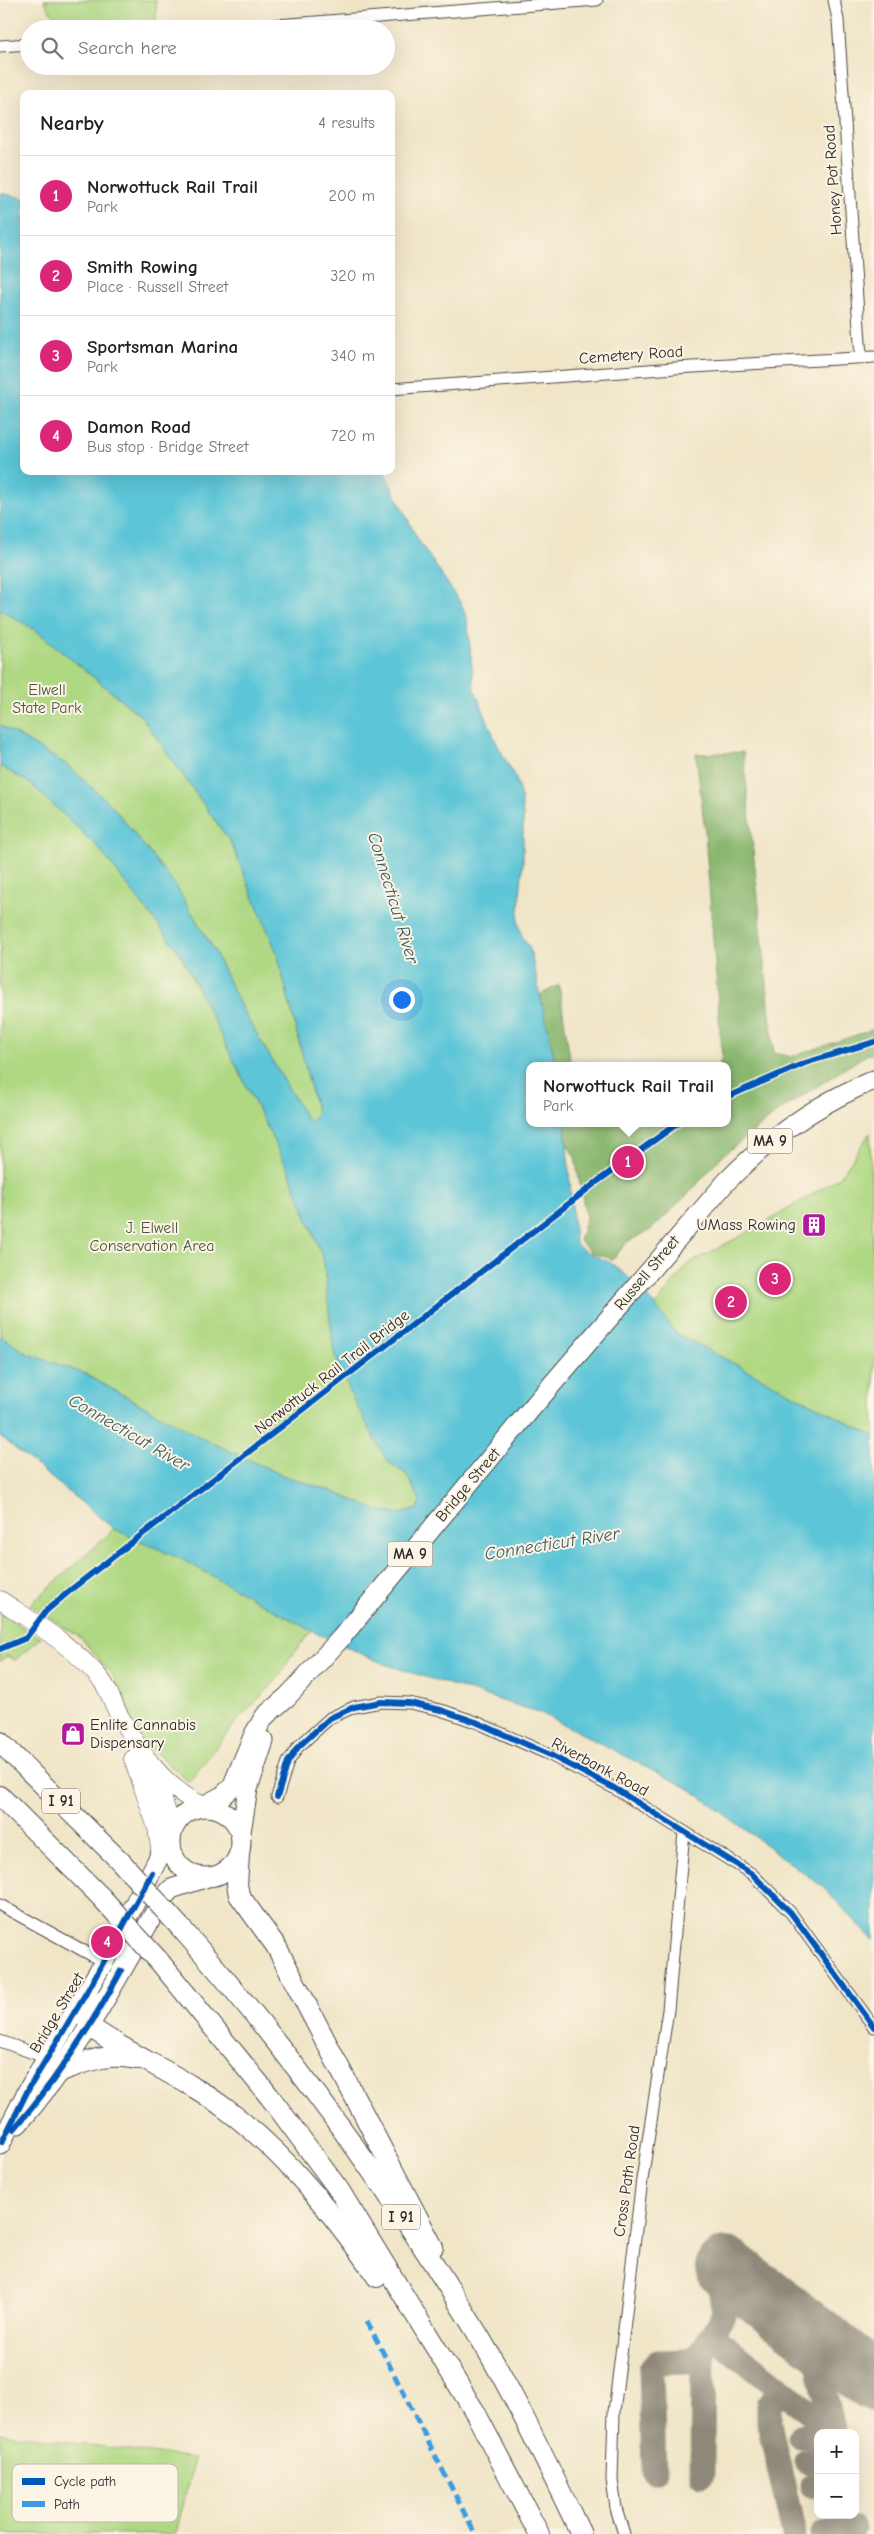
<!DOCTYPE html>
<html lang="en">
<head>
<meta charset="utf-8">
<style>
  :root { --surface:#fff; --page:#f6f6f6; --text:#222; --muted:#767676; --line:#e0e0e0; --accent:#db2777 }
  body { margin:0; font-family:"Comic Neue",sans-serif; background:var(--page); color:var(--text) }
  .controls { position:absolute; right:15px; bottom:15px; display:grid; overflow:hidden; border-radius:10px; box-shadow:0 5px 20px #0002 }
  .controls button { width:45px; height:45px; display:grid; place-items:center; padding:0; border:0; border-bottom:1px solid var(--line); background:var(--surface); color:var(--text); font:25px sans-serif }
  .you { position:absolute; left:401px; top:999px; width:18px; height:18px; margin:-12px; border:4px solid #fff; border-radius:50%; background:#1a73e8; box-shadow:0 0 0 8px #1a73e833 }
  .badge { display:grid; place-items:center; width:32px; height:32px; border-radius:50%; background:var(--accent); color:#fff; font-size:16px; font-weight:700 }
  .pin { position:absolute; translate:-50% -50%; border:2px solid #fff; box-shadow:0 1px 5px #0006 }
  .popup { position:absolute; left:526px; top:1062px; width:205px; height:65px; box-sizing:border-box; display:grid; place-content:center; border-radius:10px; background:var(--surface); filter:drop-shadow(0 1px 4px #0005); font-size:16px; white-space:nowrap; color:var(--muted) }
  .popup b { font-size:19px; color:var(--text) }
  .popup::after { content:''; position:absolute; left:50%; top:100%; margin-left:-10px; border:10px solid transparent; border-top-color:var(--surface) }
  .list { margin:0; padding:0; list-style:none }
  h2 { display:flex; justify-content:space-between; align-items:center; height:65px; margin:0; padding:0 20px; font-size:21px }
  h2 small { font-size:16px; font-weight:400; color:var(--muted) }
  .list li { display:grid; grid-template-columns:32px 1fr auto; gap:15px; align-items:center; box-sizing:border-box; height:80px; padding:0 20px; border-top:1px solid var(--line) }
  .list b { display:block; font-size:19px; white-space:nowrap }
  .list p { margin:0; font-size:16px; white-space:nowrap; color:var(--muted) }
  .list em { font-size:16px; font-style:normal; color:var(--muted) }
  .icon { flex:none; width:28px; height:28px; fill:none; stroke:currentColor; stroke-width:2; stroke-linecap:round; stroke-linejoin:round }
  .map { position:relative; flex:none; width:874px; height:2534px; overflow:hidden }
  .search { position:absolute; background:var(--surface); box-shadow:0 5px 20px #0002; left:20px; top:20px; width:375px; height:55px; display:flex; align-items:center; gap:12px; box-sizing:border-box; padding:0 18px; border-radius:28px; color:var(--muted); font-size:19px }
  .panel { position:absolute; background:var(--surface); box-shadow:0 5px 20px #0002; left:20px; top:90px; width:375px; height:385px; border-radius:10px }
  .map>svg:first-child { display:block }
</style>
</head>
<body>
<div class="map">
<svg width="874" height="2534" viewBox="0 0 874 2534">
  <rect width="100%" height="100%" fill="#fcf5e5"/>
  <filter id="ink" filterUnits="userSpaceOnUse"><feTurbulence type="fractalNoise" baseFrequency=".02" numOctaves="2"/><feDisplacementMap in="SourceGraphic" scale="10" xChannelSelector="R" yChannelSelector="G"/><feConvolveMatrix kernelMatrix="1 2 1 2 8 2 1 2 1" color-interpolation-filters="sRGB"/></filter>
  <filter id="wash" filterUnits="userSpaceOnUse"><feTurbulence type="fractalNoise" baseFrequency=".0096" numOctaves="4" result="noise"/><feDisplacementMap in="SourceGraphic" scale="20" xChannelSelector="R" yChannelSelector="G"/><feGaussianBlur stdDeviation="1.12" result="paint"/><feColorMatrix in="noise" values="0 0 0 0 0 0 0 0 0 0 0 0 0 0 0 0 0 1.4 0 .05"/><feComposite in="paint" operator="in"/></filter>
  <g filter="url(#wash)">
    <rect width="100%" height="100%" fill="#f0e5c7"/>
    <!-- green -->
    <g fill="#afd883" stroke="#6d8257">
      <path d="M44 0H156V20L148 26 138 28C103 28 60 39 44 0Z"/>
      <polygon points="0,609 38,632 141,716 231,843 277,953 317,1114 309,1123 243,1011 214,950 175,885 113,807 67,765 0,725"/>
      <polygon points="0,766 31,784 97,846 180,953 289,1171 323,1258 334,1353 387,1461 406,1474 420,1500 418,1509 399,1514 376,1510 334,1492 282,1475 202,1438 83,1373 28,1354 0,1335"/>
      <polygon points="870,1133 874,1295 874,1436 675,1333 655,1306 688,1264 767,1222 840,1177"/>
      <polygon points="114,1529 185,1561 312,1631 290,1657 285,1668 273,1684 235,1723 189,1782 141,1740 113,1676 81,1638 30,1605"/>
      <polygon points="0,1614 41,1638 15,1660 7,1656 0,1662"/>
      <polygon points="0,2433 194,2459 176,2534 0,2534"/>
    </g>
    <!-- forest -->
    <g fill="#8bb871" stroke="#5b724e">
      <polygon points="743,752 774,1053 791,1057 874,1029 874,1053 866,1055 782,1109 722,1156 692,1190 652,1229 627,1242 613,1259 591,1253 579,1240 586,1218 575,1157 561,1135 559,1123 625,1123 633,1126 639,1123 727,1123 727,1066 719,1066 722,1056 705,832 696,754"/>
      <polygon points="559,985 571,1066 549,1066 538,996"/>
    </g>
    <!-- water -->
    <path fill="#5cc5d7" stroke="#447881" d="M0 193 24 198V471H384L417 538 462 605 467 618 474 688 497 744 516 779 521 798 523 816V862L518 921 522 936 530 949 556 1066H529V1123H565L575 1243C589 1258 602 1256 615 1266 638 1284 660 1309 675 1333L874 1436V1941L824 1888 692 1790 541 1713 384 1664 312 1631 185 1561 114 1529 0 1436V1335L28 1354 83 1373 202 1438 282 1475 334 1492 376 1510 398 1514 418 1509 420 1500 406 1474 387 1461 353 1399 334 1353 323 1258 289 1171 180 953 97 846 31 784 0 766V725L67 765 113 807 175 885 214 950 243 1011 309 1123 317 1113 277 953 231 843 141 716 38 632 0 609Z"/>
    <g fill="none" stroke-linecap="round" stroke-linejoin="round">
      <!-- taxiway -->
      <g stroke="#8e8879" stroke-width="25">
        <path d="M731 2272C711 2295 727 2294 723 2314 721 2320 718 2325 715 2329L718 2340 821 2421 833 2428"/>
        <polyline points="811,2333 834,2433"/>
        <polyline points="777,2385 777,2394 769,2404 769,2423 794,2534"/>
        <path d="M824 2387C831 2369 847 2368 863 2372"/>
        <polyline points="800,2436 833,2430"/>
        <polyline points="806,2461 818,2458"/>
        <polyline points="654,2471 651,2369 658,2362 688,2361 699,2357 715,2329"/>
        <polyline points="702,2475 703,2352"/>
        <polyline points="812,2485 818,2483"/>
        <polyline points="823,2534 852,2528"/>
      </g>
      <!-- runway -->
      <polyline stroke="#8e8879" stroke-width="62" points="726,2268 874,2381"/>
    </g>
  </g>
  <g filter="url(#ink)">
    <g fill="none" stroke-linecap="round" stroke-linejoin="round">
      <defs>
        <g id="minor">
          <polyline points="834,0 838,20 861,357"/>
          <polyline points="225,29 597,0"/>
          <polyline points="0,46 29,44"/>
          <polyline points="391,389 675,368 874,357"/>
          <polyline points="277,1797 288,1762 298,1747 330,1718 354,1707 381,1702 409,1703 441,1710 476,1722 548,1754 614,1788 752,1874 791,1913 874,2027"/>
          <polyline points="0,1905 104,1962"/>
          <polyline points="0,2041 47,2058"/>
          <polyline points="624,2534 616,2508 612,2480 614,2412 642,2180 668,2010 684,1832"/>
        </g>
        <g id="primary">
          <path d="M0 1600C36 1624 74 1646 102 1681 109 1690 113 1704 119 1715 140 1752 163 1787 203 1806"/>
          <polyline points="133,1759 157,1828 161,1855"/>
          <polyline points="145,1774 162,1796 172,1830"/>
        </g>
        <g id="trunk">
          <path d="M203 1806 222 1796 232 1787 254 1734 265 1716 288 1696 341 1638 530 1410 727 1181C769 1138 818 1103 874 1080"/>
          <circle cx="206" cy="1842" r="35"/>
          <polyline points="241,1832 248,1789 264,1741"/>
          <path d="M18 2124C78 2056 118 1976 163 1898L171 1889 205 1878"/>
          <polyline points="0,2145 29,2088 104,1962 170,1836"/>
        </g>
        <g id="motorway">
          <polyline points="0,1742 121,1862"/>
          <polyline points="0,1796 101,1897"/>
          <polyline points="239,1855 237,1884 239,1895 276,1946 433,2247"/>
          <path d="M180 1927C285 2045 378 2173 461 2307 507 2379 544 2457 581 2534"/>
          <polyline points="159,1961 270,2097 339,2190 475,2412 539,2534"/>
          <path d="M88 1990 84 2012 90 2027C133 2057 184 2077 226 2109 286 2154 335 2216 377 2277"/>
          <path d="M59 2072C86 2062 107 2052 137 2059"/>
        </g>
      </defs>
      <!-- minor casing -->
      <use href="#minor" stroke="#494742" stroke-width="13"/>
      <!-- primary casing -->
      <use href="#primary" stroke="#494742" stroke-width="19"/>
      <!-- trunk casing -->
      <use href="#trunk" stroke="#494742" stroke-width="21"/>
      <!-- motorway casing -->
      <use href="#motorway" stroke="#494742" stroke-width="22"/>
      <!-- minor -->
      <use href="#minor" stroke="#fff" stroke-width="11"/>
      <!-- primary -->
      <use href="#primary" stroke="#fff" stroke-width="18"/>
      <!-- trunk -->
      <use href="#trunk" stroke="#fff" stroke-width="19"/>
      <!-- motorway -->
      <use href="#motorway" stroke="#fff" stroke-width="20"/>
      <defs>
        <g id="motorway-bridge">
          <polyline points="121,1862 180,1927"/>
          <polyline points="101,1897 159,1961"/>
        </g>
      </defs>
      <!-- motorway-bridge casing -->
      <use href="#motorway-bridge" stroke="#494742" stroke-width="22" stroke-linecap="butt"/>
      <!-- motorway-bridge -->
      <use href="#motorway-bridge" stroke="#fff" stroke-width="20"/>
      <!-- quiet -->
      <polyline stroke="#3d9ce1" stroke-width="5" stroke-dasharray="10 5" stroke-linecap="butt" points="367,2321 475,2534"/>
      <defs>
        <g id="cycleway">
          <polyline points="727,1097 805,1063 874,1042"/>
          <polyline points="0,1649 26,1638 46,1611 73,1588 598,1181 678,1123"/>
          <polyline points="277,1797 288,1762 298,1747 330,1718 354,1707 381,1702 409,1703 441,1710 476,1722 548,1754 614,1788 752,1874 791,1913 874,2027"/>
          <path d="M14 2129C57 2080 90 2028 121 1971"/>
          <polyline points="2,2142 29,2088 88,1990 152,1873"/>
        </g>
      </defs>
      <!-- cycleway casing -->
      <use href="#cycleway" stroke="#fcf5e5" stroke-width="9"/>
      <!-- cycleway -->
      <use href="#cycleway" stroke="#0057b8" stroke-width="6"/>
    </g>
  </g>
  <!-- icons -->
  <defs>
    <symbol id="building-square" viewBox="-11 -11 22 22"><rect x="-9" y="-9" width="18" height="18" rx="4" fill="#b5179e" stroke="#fcf5e5"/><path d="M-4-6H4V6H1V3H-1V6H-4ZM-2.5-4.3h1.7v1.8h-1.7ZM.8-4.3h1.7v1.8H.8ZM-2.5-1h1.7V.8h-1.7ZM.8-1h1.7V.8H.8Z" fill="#fff"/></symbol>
    <symbol id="shop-square" viewBox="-11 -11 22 22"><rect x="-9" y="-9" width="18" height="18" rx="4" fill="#b5179e" stroke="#fcf5e5"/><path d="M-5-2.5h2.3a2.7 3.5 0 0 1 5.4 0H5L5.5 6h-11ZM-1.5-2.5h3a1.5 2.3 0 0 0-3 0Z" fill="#fff"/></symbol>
  </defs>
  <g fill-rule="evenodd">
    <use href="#building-square" x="800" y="1211" width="28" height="28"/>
    <use href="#shop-square" x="59" y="1720" width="28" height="28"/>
  </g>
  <g text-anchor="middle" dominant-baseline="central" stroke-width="4" stroke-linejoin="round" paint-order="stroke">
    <!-- shield labels -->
    <g fill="#fcf5e5" stroke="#6a6863" stroke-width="1">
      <rect x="747.5" y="1128.5" width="45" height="25" rx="4"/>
      <rect x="387.5" y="1541.5" width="45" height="25" rx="4"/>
      <rect x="42" y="1788.5" width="38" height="25" rx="4"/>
      <rect x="382" y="2204.5" width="38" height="25" rx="4"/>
    </g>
    <g font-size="15" font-weight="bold" fill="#2b2b2b">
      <text x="770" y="1141">MA 9</text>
      <text x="410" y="1554">MA 9</text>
      <text x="61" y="1801">I 91</text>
      <text x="401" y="2217">I 91</text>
    </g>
    <!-- street labels -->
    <g font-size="16" fill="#2b2b2b" stroke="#fcf5e5">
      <text transform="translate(833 180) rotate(-94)">Honey Pot Road</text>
      <text transform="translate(631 355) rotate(-4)">Cemetery Road</text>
      <text transform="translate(647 1273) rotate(-50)">Russell Street</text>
      <text transform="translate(332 1372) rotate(-38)">Norwottuck Rail Trail Bridge</text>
      <text transform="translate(468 1485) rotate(-50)">Bridge Street</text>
      <text transform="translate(600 1767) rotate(28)">Riverbank Road</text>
      <text transform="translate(57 2013) rotate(-59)">Bridge Street</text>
      <text transform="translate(627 2181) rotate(-82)">Cross Path Road</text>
    </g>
    <!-- park labels -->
    <g font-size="16" fill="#4c5641" stroke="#fcf5e5">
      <text x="47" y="690">Elwell<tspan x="47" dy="18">State Park</tspan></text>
      <text x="152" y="1228">J. Elwell<tspan x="152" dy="18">Conservation Area</tspan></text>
    </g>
    <!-- poi labels -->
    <g font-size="16" fill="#2b2b2b" stroke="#fcf5e5" text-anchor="end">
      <text x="796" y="1225">UMass Rowing</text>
      <text x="90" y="1725" text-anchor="start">Enlite Cannabis<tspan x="90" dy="18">Dispensary</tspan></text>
    </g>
    <!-- water labels -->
    <g font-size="18" font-style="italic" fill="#3a595f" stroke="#fcf5e5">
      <text transform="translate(393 898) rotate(73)">Connecticut River</text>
      <text transform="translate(129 1433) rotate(30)">Connecticut River</text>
      <text transform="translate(552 1544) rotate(-9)">Connecticut River</text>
    </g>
  </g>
  <!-- legend -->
  <rect x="12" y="2464" width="166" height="58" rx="8" fill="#fcf5e5" stroke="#bdb8ad" stroke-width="1"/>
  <rect x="22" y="2478" width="23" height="7" fill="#0057b8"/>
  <rect x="22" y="2501" width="23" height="6" fill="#3d9ce1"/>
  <g font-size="14" fill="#2b2b2b">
    <text x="54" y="2486">Cycle path</text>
    <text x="54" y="2509">Path</text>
  </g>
</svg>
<div class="controls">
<button>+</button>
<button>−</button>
</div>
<div class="you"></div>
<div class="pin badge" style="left:628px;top:1162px">1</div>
<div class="popup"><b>Norwottuck Rail Trail</b>Park</div>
<div class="pin badge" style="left:731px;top:1302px">2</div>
<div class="pin badge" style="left:775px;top:1279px">3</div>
<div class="pin badge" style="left:107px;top:1942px">4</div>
<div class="search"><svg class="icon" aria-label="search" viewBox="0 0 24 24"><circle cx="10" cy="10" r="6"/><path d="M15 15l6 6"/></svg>Search here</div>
<section class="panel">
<h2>Nearby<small>4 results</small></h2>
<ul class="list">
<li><span class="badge">1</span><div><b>Norwottuck Rail Trail</b><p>Park</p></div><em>200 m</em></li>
<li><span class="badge">2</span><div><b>Smith Rowing</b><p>Place · Russell Street</p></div><em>320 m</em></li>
<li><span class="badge">3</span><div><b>Sportsman Marina</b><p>Park</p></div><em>340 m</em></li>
<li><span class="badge">4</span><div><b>Damon Road</b><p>Bus stop · Bridge Street</p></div><em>720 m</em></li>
</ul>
</section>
</div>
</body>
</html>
